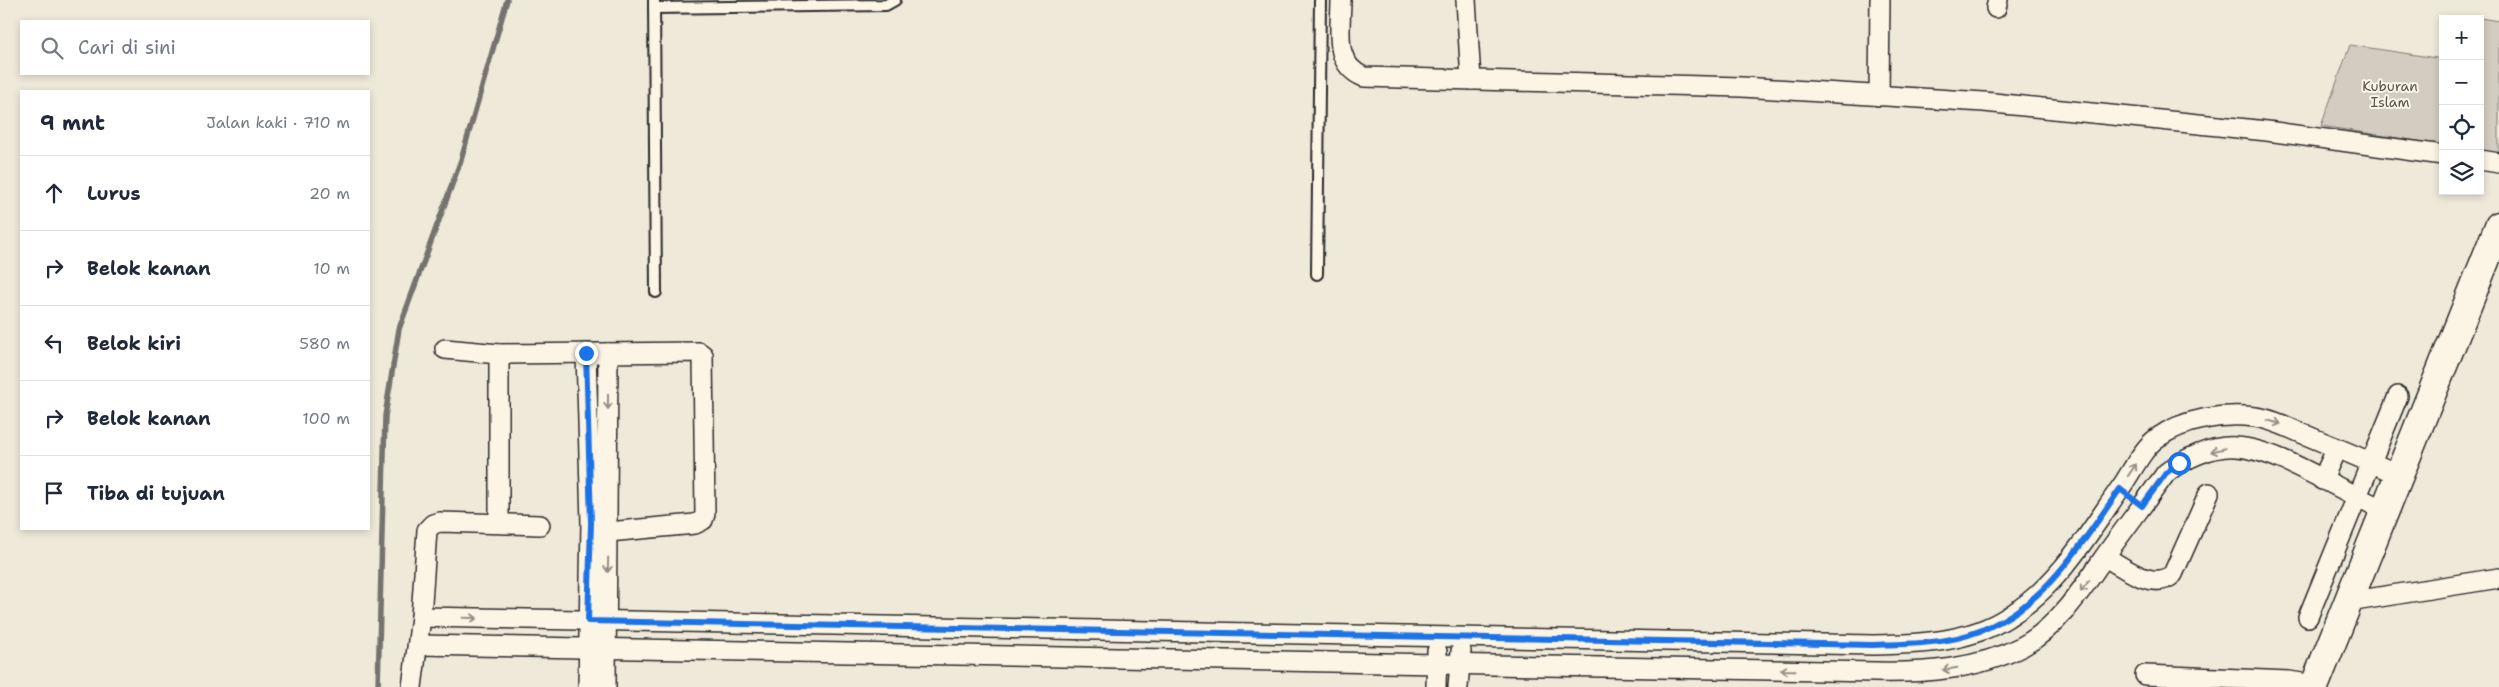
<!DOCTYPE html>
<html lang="id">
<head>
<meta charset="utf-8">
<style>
  :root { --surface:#fff; --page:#f2f2f3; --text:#1f2937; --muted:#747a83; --line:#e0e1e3 }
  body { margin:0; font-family:"Shantell Sans",sans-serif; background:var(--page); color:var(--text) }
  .controls { position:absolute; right:15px; top:15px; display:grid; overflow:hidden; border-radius:0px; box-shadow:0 2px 8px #0003 }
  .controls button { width:45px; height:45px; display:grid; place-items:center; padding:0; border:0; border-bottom:1px solid var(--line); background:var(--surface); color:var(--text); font:25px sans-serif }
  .stop { position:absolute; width:15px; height:15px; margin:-11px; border:4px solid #1a73e8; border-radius:50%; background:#fff }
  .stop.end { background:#1a73e8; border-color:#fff; box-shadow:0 1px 5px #0008 }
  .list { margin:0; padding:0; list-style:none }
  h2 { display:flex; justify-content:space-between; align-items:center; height:65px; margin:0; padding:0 20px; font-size:21px }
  h2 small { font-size:16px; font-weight:400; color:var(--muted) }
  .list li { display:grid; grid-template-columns:32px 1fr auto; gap:15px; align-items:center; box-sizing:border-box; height:75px; padding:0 20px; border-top:1px solid var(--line) }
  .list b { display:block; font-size:19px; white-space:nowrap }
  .list em { font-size:16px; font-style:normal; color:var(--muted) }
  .icon { flex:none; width:28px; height:28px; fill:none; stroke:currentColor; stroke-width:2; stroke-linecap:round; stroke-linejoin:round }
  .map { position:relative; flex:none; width:2499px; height:687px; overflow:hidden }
  .search { position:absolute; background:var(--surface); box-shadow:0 2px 8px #0003; left:20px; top:20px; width:350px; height:55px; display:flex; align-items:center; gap:12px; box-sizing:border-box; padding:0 18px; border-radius:0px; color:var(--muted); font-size:19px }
  .panel { position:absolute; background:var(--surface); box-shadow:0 2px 8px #0003; left:20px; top:90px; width:350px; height:440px; border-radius:0px }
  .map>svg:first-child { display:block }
</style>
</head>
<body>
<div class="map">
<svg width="2499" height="687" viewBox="0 0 2499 687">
  <rect width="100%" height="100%" fill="#efe9da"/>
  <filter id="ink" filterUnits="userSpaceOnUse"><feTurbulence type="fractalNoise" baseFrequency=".02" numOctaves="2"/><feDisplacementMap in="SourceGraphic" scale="10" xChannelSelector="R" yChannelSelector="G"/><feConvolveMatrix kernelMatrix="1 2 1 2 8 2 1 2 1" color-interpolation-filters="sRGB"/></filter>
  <g filter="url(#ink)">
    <!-- green -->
    <g fill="#d2cdc0" stroke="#7e7c76">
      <polygon points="2473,17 2499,21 2499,154 2480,151 2480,19 2472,19"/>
      <polygon points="2350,45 2443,59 2443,145 2321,126"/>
    </g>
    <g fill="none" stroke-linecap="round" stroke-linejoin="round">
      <!-- stream -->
      <polyline stroke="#75736d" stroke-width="5.5" points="378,687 385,416 399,329 461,160 507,0"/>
      <defs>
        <g id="lane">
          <polyline points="654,0 656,292"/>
          <polyline points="654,8 886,5 895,0"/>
          <polyline points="1317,274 1320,0"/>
        </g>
        <g id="street">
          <path d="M1341 0C1341 29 1332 64 1364 77L1742 87 1984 102 2267 131 2443 155"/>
          <polyline points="1466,0 1471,80"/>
          <polyline points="1996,8 1998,0"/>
          <polyline points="1879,96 1880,0"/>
          <polyline points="2480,160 2499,163"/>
          <polyline points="445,349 499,354 699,352 703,355 705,514 703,520 695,524 608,532"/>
          <polyline points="586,353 591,523 588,687"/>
          <polyline points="2322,480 2337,448"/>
          <polyline points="499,522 499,354"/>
          <path d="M2105 557C2124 567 2154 592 2173 574L2209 493"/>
          <polyline points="2348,602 2499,578"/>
          <path d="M421 617 1873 645C1919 644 1968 643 2008 617 2057 587 2087 536 2119 490 2131 474 2141 450 2157 438 2184 419 2223 413 2255 417 2272 419 2287 427 2301 433 2334 447 2367 460 2399 475"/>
          <polyline points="2308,617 2398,396"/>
          <path d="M418 645 1874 672C1925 673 1977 670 2023 646 2058 627 2083 588 2105 556 2125 528 2146 501 2166 473 2183 459 2213 445 2236 447 2279 449 2341 492 2383 509"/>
          <polyline points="2145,675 2289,681 2314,685"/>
          <polyline points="412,687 421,617 427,530 433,524 440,522 540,525"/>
          <polyline points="606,687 608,353"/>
          <polyline points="1436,687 1437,651"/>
          <polyline points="1458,687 1461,651"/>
        </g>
        <polyline id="secondary" points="2314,687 2499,226"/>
      </defs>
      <!-- lane casing -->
      <use href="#lane" stroke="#2b2b2b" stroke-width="14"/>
      <!-- street casing -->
      <use href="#street" stroke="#2b2b2b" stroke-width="22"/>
      <!-- secondary casing -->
      <use href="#secondary" stroke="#2b2b2b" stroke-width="31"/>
      <!-- lane -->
      <use href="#lane" stroke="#fcf5e5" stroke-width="10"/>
      <!-- street -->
      <use href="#street" stroke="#fcf5e5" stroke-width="19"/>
      <!-- secondary -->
      <use href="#secondary" stroke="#fcf5e5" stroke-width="28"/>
    </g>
    <!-- one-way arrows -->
    <defs><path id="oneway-shaft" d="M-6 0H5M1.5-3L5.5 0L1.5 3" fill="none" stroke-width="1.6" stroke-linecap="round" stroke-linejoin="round" transform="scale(1.25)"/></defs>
    <g stroke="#949088">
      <use href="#oneway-shaft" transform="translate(608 402) rotate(90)"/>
      <use href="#oneway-shaft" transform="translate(2274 422) rotate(16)"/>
      <use href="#oneway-shaft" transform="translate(2218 450) rotate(167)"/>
      <use href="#oneway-shaft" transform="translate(2132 470) rotate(-56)"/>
      <use href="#oneway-shaft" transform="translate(608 565) rotate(91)"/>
      <use href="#oneway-shaft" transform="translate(2085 586) rotate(127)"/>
      <use href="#oneway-shaft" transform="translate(470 618) rotate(1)"/>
      <use href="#oneway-shaft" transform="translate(1950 669) rotate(171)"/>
      <use href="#oneway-shaft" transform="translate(1788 670) rotate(-179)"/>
    </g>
  </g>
  <g fill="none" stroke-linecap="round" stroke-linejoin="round" filter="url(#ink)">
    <!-- route -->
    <path stroke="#1a73e8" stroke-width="6" d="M586 353 591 523 588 621 1873 645C1901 644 1930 644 1957 638 2038 619 2075 552 2120 489L2142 506 2166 473 2179 463"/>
  </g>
  <g text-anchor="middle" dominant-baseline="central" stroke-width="4" stroke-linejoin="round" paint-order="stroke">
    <!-- park labels -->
    <g font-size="14" fill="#555450" stroke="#fcf5e5">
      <text x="2390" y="86">Kuburan<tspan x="2390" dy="16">Islam</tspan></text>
    </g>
  </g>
</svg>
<div class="controls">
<button>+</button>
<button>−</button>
<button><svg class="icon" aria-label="locate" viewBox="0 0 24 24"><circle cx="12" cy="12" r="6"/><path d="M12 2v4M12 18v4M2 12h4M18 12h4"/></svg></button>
<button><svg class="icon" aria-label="layers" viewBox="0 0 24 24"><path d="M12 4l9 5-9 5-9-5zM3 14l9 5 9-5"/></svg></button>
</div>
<div class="stop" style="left:2179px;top:463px"></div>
<div class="stop end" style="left:586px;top:353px"></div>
<div class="search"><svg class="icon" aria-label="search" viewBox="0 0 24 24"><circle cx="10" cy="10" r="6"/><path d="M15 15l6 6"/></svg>Cari di sini</div>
<section class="panel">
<h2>9 mnt<small>Jalan kaki · 710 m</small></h2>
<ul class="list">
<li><svg class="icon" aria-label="ahead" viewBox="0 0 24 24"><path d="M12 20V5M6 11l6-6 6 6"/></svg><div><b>Lurus</b></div><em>20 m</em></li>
<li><svg class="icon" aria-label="right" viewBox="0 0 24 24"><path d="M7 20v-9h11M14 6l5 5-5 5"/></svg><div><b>Belok kanan</b></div><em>10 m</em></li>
<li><svg class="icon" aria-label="left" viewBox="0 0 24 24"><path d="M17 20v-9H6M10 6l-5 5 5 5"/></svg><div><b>Belok kiri</b></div><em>580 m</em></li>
<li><svg class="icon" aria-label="right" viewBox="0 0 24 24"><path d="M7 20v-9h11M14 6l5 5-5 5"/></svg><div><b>Belok kanan</b></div><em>100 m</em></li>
<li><svg class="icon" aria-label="arrive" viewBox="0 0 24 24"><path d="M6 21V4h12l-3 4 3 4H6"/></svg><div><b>Tiba di tujuan</b></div></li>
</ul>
</section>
</div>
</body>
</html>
